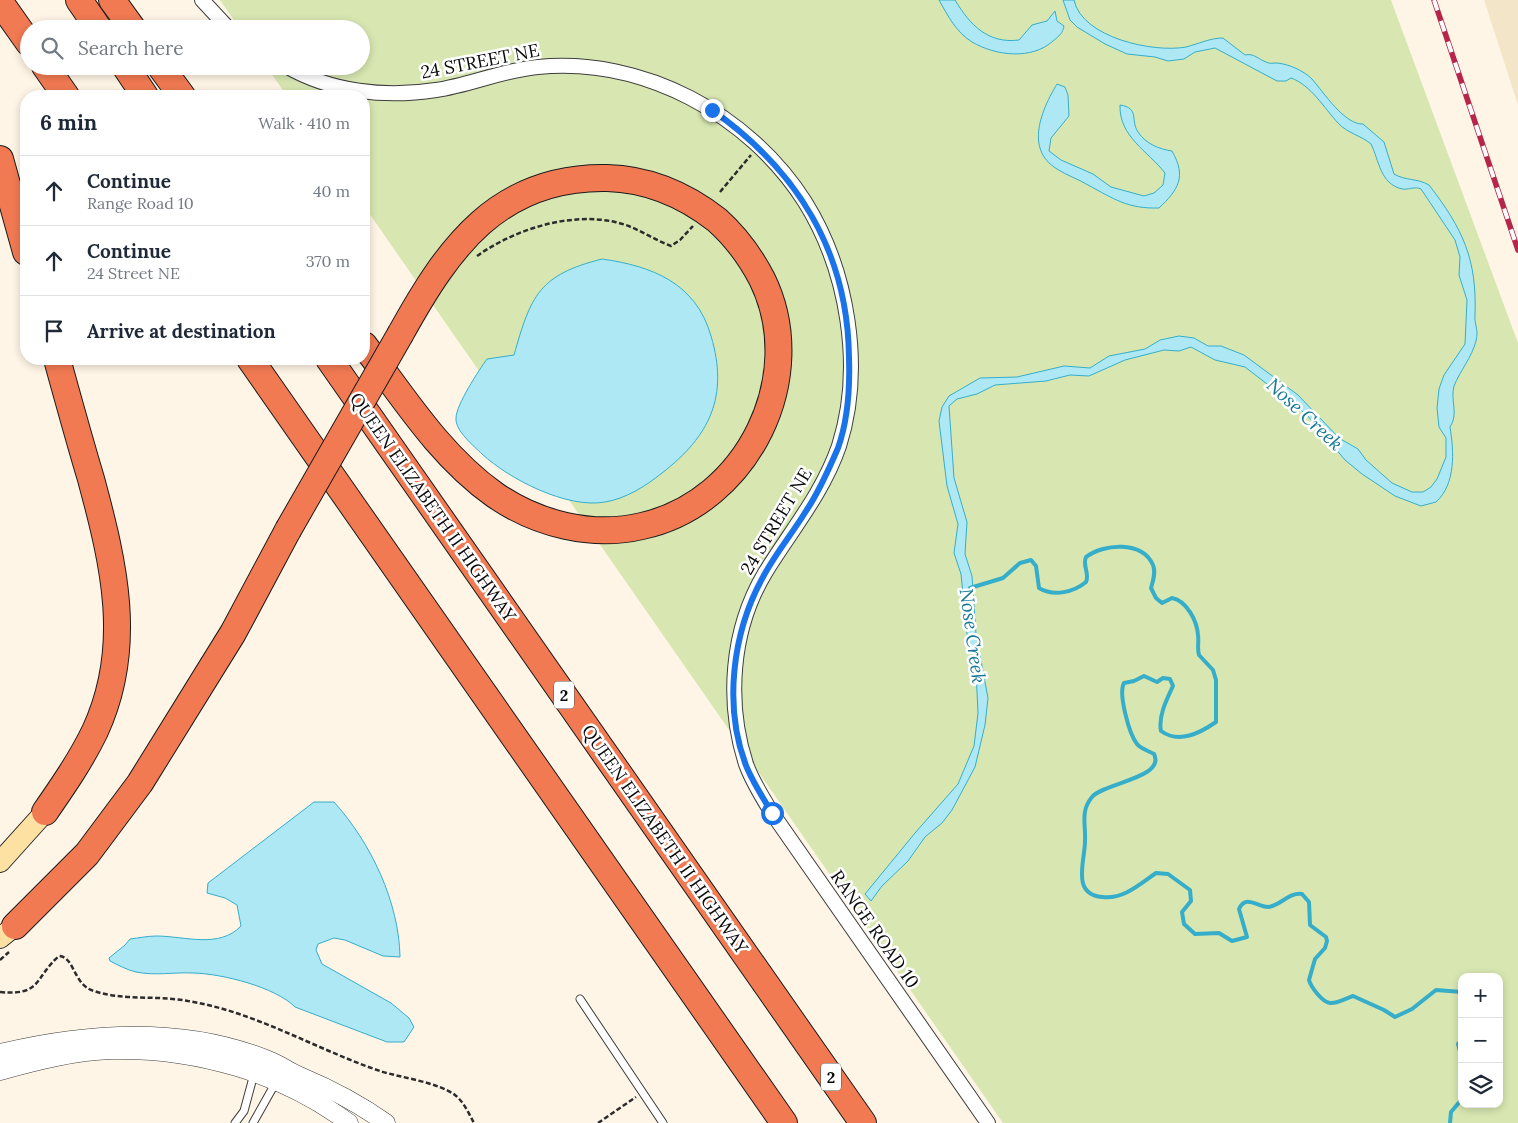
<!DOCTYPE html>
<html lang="en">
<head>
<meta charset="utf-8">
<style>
  :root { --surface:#fff; --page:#f6f6f7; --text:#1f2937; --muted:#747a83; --line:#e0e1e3 }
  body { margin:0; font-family:Lora,serif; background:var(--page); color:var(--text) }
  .controls { position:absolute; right:15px; bottom:15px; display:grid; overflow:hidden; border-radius:10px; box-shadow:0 2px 8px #0003 }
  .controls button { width:45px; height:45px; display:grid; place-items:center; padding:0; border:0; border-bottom:1px solid var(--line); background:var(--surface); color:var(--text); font:25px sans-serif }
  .stop { position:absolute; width:15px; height:15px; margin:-11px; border:4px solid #1a73e8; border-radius:50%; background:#fff }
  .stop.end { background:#1a73e8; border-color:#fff; box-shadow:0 1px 5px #0008 }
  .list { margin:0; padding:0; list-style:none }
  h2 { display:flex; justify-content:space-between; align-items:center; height:65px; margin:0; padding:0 20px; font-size:21px }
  h2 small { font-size:16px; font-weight:400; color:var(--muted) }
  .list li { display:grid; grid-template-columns:32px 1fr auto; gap:15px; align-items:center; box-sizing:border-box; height:70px; padding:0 20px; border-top:1px solid var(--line) }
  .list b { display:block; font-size:19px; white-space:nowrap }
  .list p { margin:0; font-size:16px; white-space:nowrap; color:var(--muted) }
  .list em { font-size:16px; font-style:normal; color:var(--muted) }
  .icon { flex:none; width:28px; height:28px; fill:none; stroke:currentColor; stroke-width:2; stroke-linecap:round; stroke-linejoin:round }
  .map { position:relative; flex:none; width:1518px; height:1123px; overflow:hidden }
  .search { position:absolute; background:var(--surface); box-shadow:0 2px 8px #0003; left:20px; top:20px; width:350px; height:55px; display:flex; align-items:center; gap:12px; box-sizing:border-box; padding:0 18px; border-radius:28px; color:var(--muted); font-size:19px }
  .panel { position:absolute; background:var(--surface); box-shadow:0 2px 8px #0003; left:20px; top:90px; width:350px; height:275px; border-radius:20px }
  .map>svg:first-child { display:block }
</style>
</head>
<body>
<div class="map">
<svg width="1518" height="1123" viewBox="0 0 1518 1123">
  <rect width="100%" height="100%" fill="#fff5e6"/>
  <!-- farmland -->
  <polygon fill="#f3e6c8" points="1484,0 1518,0 1518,105"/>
  <!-- green -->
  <path fill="#d8e7b2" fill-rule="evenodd" d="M220 0H1391L1518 343V1123H1003L364 206V96H287L266 66H361V29H240ZM1462 977H1499V1104H1462Z"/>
  <!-- water -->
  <g fill="#ade8f4" stroke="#36adc9">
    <path d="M939 0H955C970 25 988 44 1019 40L1032 25 1047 21 1055 11 1057 21 1064 26C1063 33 1059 36 1053 41 1032 60 996 56 972 42 956 32 948 16 939 0Z"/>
    <path d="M1063 0H1074C1082 38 1154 53 1186 47 1198 44 1210 38 1223 38L1245 55C1254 53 1258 59 1266 62 1269 64 1273 63 1277 63 1289 64 1304 71 1312 79 1324 93 1345 125 1363 124L1384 142 1394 174C1406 181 1417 178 1429 185 1463 229 1477 259 1475 315 1474 325 1479 328 1476 341 1472 357 1460 371 1454 386 1450 400 1459 414 1450 427 1454 451 1456 484 1436 502L1421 506 1395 496 1362 474 1345 460 1307 415 1245 367 1215 360 1191 347 1179 351 1164 350 1125 360 1089 376 1070 375 1046 381 995 385 977 394 957 399 949 406 954 478 967 522 965 554 972 576 976 634 988 698 985 725 975 767 952 810 942 823 925 837 908 861 882 886 871 901 865 894 915 833 958 784 974 746 978 713 976 672 967 634 961 574 954 553 958 524 947 486 939 421 942 407 949 396 980 378 1017 377 1064 366 1090 368 1109 356 1145 349 1160 340 1179 336 1194 338 1208 346H1221L1244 355 1298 395 1339 438 1358 449 1366 460 1392 483 1412 492H1423L1431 487 1437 479 1446 457V438L1439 427 1437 408 1439 389 1444 375 1465 344 1467 300 1459 275 1460 257 1455 240 1421 189C1415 186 1409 190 1402 189 1380 184 1379 160 1371 144 1362 136 1347 133 1338 123 1324 108 1311 85 1291 78L1286 81H1277L1215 48 1195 52 1184 59 1168 61 1155 57 1127 54 1105 44 1077 27 1070 20Z"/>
    <path d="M1057 84 1065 87 1068 95 1069 116 1051 138 1049 151 1061 160 1093 174 1111 187 1144 196 1154 193 1163 185 1165 173C1148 151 1119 137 1120 105 1140 108 1130 120 1138 132 1146 144 1159 149 1172 151 1187 177 1178 190 1159 208 1128 209 1114 199 1088 185 1078 179 1066 175 1057 169 1024 149 1042 109 1057 84Z"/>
    <path d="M602 259C652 266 696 283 711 336 729 396 710 436 662 473 646 486 625 499 605 502 567 509 509 479 482 454 474 446 455 431 456 418 456 405 479 370 487 359L514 355C531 295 539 275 602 259Z"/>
    <path d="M314 802H334C371 843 399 902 400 957L383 956 345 940 334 938 318 944 316 950 322 964 391 1003 409 1018 414 1027 404 1042H387L295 1007C275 987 223 974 194 973 174 972 155 976 136 972 127 970 118 965 110 961L109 958 125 945 130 939C138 938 148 936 156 936 185 936 219 949 241 926L237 905 225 898 207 893 208 883Z"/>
  </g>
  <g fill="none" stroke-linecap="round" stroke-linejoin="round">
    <!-- stream -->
    <g stroke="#36adc9" stroke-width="4">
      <path d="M970 588 1003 578 1020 563 1031 560 1036 566 1039 588C1054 597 1074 592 1086 582 1090 573 1082 566 1086 557 1103 544 1142 540 1153 565 1156 572 1153 581 1151 588L1156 598 1162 603 1172 598C1187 601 1197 621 1198 635 1199 642 1197 649 1199 655L1213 670 1216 680V722C1200 733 1179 744 1161 731 1158 716 1167 699 1173 686L1170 679 1163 678 1157 682 1144 676 1134 681 1124 683C1118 693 1129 734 1137 744 1141 749 1149 751 1154 754 1166 778 1103 783 1092 797 1080 811 1086 825 1085 841 1085 861 1071 894 1102 897 1123 900 1140 884 1156 873L1168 874 1190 890 1191 901 1182 912 1184 924 1195 934 1219 933 1232 941 1247 937 1239 909C1246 894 1257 907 1268 907 1280 906 1289 892 1302 894L1309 902 1310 925 1326 937 1327 941 1325 948 1315 959 1309 980C1311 987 1322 1002 1330 1003 1336 1004 1347 998 1353 996L1384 1010 1395 1017 1412 1009 1436 990 1462 992"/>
      <polyline points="1462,1039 1458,1044 1462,1059"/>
      <polyline points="1450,1123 1451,1112 1462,1099"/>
    </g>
    <defs>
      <g id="service">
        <polyline points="580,999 663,1123"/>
        <polyline points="235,1123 244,1111 254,1074"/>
        <polyline points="253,1123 276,1082"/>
      </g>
      <g id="minor">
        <polyline points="202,0 229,29"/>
        <path d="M286 66C331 92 385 98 436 90 470 85 503 70 538 67 643 57 749 114 805 202 848 271 864 368 839 446 823 493 790 532 765 573 731 630 726 702 746 764 752 781 762 797 772 813L988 1123"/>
      </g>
      <g id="tertiary">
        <path d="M0 1053C88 1032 187 1025 273 1062 282 1066 290 1072 300 1076 331 1089 358 1103 386 1123"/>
        <path d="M0 1071C36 1061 75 1051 112 1050 195 1048 282 1073 349 1123"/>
      </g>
      <g id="secondary">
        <polyline points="0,862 45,812"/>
        <polyline points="0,938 15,926"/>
      </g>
      <g id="motorway">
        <polyline points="79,0 99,29"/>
        <polyline points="112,0 133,29"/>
        <polyline points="0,2 29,43"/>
        <polyline points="45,66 66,96"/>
        <polyline points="125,66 145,96"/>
        <polyline points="160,66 182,96"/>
        <polyline points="0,159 26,252"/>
        <path d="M364 345C404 398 440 456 495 495 537 524 592 538 642 526 748 503 810 376 762 279 750 256 736 237 717 220 685 195 647 179 607 178 498 176 448 248 401 333"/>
        <polyline points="250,359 784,1123"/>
        <polyline points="329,359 863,1123"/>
        <path d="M45 812C63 786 81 760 95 731 134 647 114 564 91 479 79 439 68 399 57 359"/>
        <polyline points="15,926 87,854 140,783 233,633 288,530"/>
      </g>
    </defs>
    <!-- service casing -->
    <use href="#service" stroke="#3d3d3d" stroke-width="9"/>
    <!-- minor casing -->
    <use href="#minor" stroke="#3d3d3d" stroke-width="16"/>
    <!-- tertiary casing -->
    <use href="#tertiary" stroke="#3d3d3d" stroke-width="19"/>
    <!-- secondary casing -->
    <use href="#secondary" stroke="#2c2c2c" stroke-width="22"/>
    <!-- motorway casing -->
    <use href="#motorway" stroke="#1b1b1b" stroke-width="28"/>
    <!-- path -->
    <g stroke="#2c2c2c" stroke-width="2.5" stroke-dasharray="5 2.5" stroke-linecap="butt">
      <polyline points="720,192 751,155"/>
      <path d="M477 256C515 229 570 212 615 222 635 226 652 239 671 246L680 240 693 226"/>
      <polyline points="0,960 9,952"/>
      <path d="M0 992C42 996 34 978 59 956 75 957 73 985 94 991 123 1001 157 995 188 1001 256 1012 315 1049 380 1071 402 1078 437 1082 455 1095 464 1102 469 1114 474 1123"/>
      <polyline points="598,1123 636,1097"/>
    </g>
    <!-- service -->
    <use href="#service" stroke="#fff" stroke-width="7"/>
    <!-- minor -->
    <use href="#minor" stroke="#fff" stroke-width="14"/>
    <!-- tertiary -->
    <use href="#tertiary" stroke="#fff" stroke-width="18"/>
    <!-- secondary -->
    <use href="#secondary" stroke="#fde1a3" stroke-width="20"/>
    <!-- motorway -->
    <use href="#motorway" stroke="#f17a52" stroke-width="26"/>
    <defs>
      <polyline id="rail" points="1434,0 1518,250"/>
    </defs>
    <!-- rail casing -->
    <use href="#rail" stroke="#b5264a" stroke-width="5.5"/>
    <!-- rail -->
    <use href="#rail" stroke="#fff" stroke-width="4" stroke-dasharray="11" stroke-linecap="butt"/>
    <defs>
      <polyline id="motorway-bridge" points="288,530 401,333"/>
    </defs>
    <!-- motorway-bridge casing -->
    <use href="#motorway-bridge" stroke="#1b1b1b" stroke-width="28" stroke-linecap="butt"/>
    <!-- motorway-bridge -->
    <use href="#motorway-bridge" stroke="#f17a52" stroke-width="26"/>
  </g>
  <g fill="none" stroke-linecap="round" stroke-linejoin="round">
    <!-- route -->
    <path stroke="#1a73e8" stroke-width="6" d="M712 110C797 170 848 252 849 358 850 388 848 420 838 448 829 469 819 492 806 511 792 534 775 554 763 577 732 633 723 708 747 768 754 784 763 798 772 813"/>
  </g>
  <g text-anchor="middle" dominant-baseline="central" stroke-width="5" stroke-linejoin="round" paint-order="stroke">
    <!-- shield labels -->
    <g fill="#fff" stroke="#545454" stroke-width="1">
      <rect x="554" y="681.5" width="20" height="27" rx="4"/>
      <rect x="821" y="1063.5" width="20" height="27" rx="4"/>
    </g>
    <g font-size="16" font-weight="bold" fill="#0a0a0a">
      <text x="564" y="695">2</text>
      <text x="831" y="1077">2</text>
    </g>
    <!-- street labels -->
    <g font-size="18" fill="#0a0a0a" stroke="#fff">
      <text transform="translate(480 61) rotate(-11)">24 STREET NE</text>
      <text transform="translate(433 507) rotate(55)">QUEEN ELIZABETH II HIGHWAY</text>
      <text transform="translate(776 521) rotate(-59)">24 STREET NE</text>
      <text transform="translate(665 839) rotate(55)">QUEEN ELIZABETH II HIGHWAY</text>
      <text transform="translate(875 929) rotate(55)">RANGE ROAD 10</text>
    </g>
    <!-- water labels -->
    <g font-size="19" font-style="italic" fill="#177997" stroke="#fff">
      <text transform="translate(1305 414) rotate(43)">Nose Creek</text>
      <text transform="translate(973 636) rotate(82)">Nose Creek</text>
    </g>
  </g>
</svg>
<div class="controls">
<button>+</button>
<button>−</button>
<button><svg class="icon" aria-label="layers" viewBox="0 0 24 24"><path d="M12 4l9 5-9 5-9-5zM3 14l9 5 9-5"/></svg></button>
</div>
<div class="stop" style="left:772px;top:813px"></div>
<div class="stop end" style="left:712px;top:110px"></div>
<div class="search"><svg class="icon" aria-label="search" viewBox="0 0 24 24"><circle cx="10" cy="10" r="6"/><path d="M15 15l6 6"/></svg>Search here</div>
<section class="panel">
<h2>6 min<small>Walk · 410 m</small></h2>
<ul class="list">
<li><svg class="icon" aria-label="ahead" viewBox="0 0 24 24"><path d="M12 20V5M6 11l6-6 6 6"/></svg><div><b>Continue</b><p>Range Road 10</p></div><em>40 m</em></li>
<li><svg class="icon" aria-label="ahead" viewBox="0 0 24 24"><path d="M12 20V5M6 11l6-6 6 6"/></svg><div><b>Continue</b><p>24 Street NE</p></div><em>370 m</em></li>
<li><svg class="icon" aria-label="arrive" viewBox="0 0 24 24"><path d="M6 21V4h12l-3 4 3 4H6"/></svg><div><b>Arrive at destination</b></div></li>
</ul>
</section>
</div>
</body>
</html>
